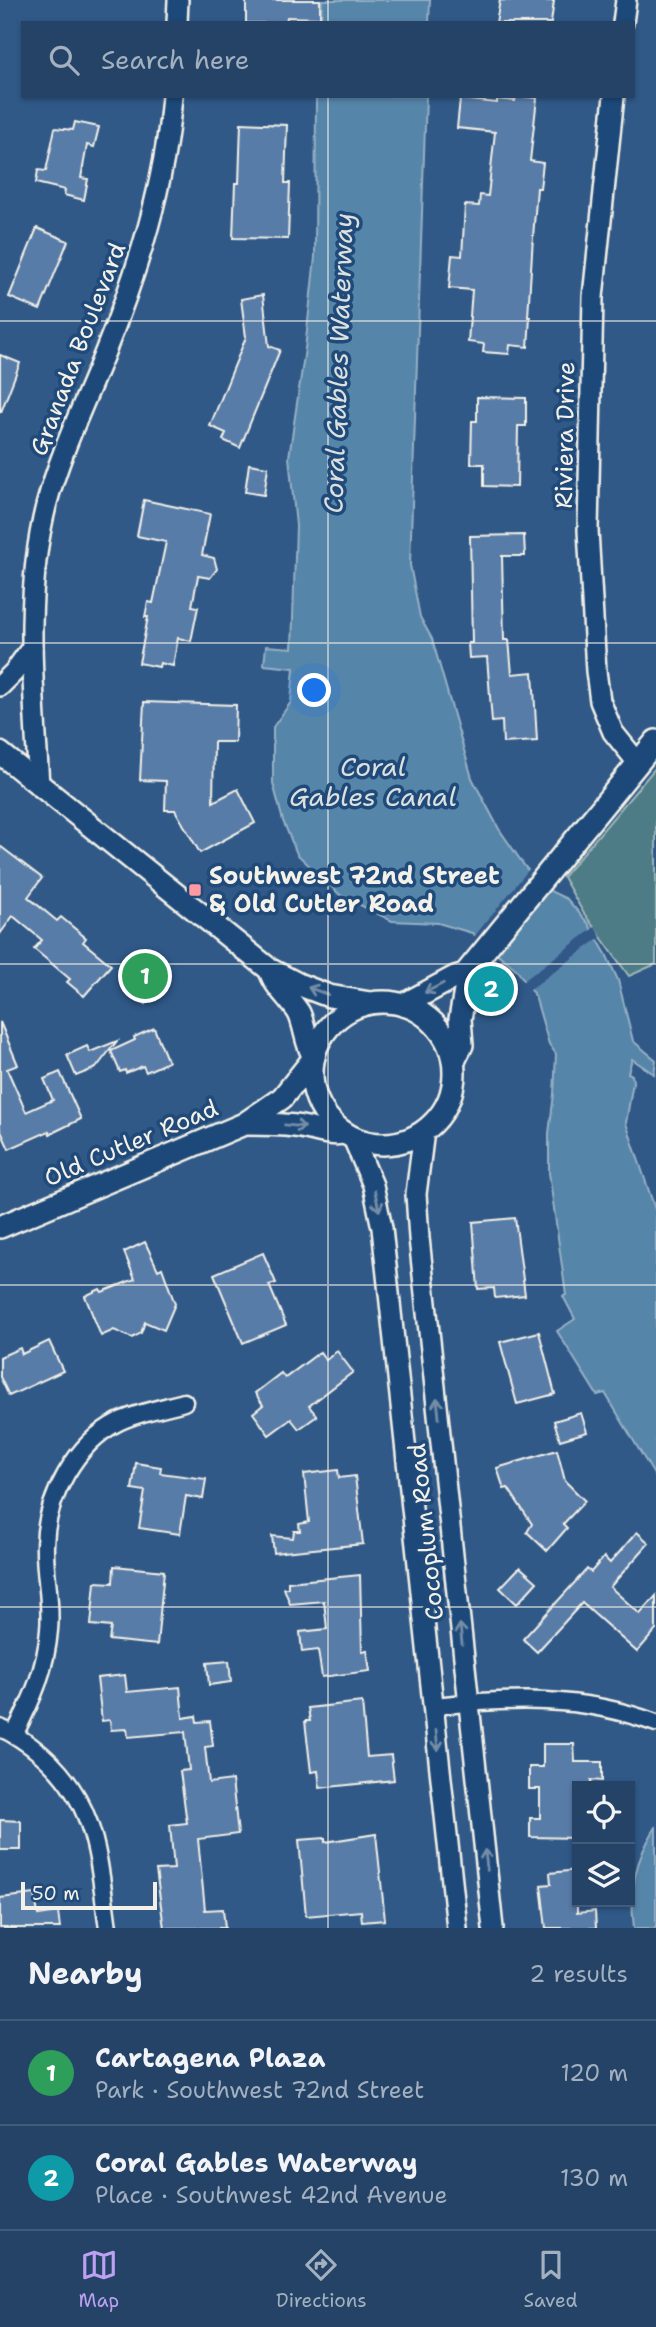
<!DOCTYPE html>
<html lang="en">
<head>
<meta charset="utf-8">
<style>
  :root { --surface:#244366; --page:#2c4a6c; --text:#f1f3f6; --muted:#a3b0bf; --line:#415c7a; --accent:#bca0f2 }
  body { margin:0; font-family:"Shantell Sans",sans-serif; background:var(--page); color:var(--text) }
  .controls { position:absolute; right:21px; bottom:21px; display:grid; overflow:hidden; border-radius:0px; box-shadow:0 2px 5px #0004 }
  .controls button { width:63px; height:63px; display:grid; place-items:center; padding:0; border:0; border-bottom:2px solid var(--line); background:var(--surface); color:var(--text); font:35px sans-serif }
  .scale { position:absolute; left:21px; bottom:18px; width:136px; box-sizing:border-box; padding-left:7px; border:4px solid #f4f1e8; border-top:0; font-size:19px; line-height:24px; white-space:nowrap; color:#f4f1e8; -webkit-text-stroke:5px #1f4a7a; paint-order:stroke }
  .you { position:absolute; left:315px; top:691px; width:24px; height:24px; margin:-18px; border:5px solid #fff; border-radius:50%; background:#1a73e8; box-shadow:0 0 0 10px #1a73e833 }
  .badge { display:grid; place-items:center; width:46px; height:46px; border-radius:50%; background:var(--accent); color:#fff; font-size:23px; font-weight:700 }
  .pin { position:absolute; translate:-50% -50%; border:4px solid #fff; box-shadow:0 2px 7px #0006 }
  .list { margin:0; padding:0; list-style:none }
  h2 { display:flex; justify-content:space-between; align-items:center; height:91px; margin:0; padding:0 28px; font-size:30px }
  h2 small { font-size:23px; font-weight:400; color:var(--muted) }
  .list li { display:grid; grid-template-columns:46px 1fr auto; gap:21px; align-items:center; box-sizing:border-box; height:105px; padding:0 28px; border-top:2px solid var(--line) }
  .list b { display:block; font-size:26px; white-space:nowrap }
  .list p { margin:0; font-size:23px; white-space:nowrap; color:var(--muted) }
  .list em { font-size:23px; font-style:normal; color:var(--muted) }
  .icon { flex:none; width:38px; height:38px; fill:none; stroke:currentColor; stroke-width:2; stroke-linecap:round; stroke-linejoin:round }
  .map { position:relative; flex:none; width:656px; height:1928px; overflow:hidden }
  .search { position:absolute; background:var(--surface); box-shadow:0 2px 5px #0004; left:21px; right:21px; top:21px; height:77px; display:flex; align-items:center; gap:18px; box-sizing:border-box; padding:0 24px; border-radius:0px; color:var(--muted); font-size:26px }
  .sheet { height:301px; background:var(--surface) }
  nav { display:flex; justify-content:space-around; align-items:center; box-sizing:border-box; height:98px; border-top:2px solid var(--line); background:var(--surface); font-size:19px; color:var(--muted) }
  nav a { display:grid; justify-items:center; gap:4px }
  nav .on { color:var(--accent) }
  .map>svg:first-child { display:block }
</style>
</head>
<body>
<div class="map">
<svg width="656" height="1928" viewBox="0 0 656 1928">
  <rect width="100%" height="100%" fill="#305988"/>
  <filter id="ink" filterUnits="userSpaceOnUse"><feTurbulence type="fractalNoise" baseFrequency=".0143" numOctaves="2"/><feDisplacementMap in="SourceGraphic" scale="14" xChannelSelector="R" yChannelSelector="G"/><feConvolveMatrix kernelMatrix="1 2 1 2 8 2 1 2 1" color-interpolation-filters="sRGB"/></filter>
  <g filter="url(#ink)">
    <!-- green -->
    <polygon fill="#4d7c86" stroke="#a0b6b7" stroke-width="2" points="656,767 656,964 629,976 583,912 563,877"/>
    <!-- water -->
    <g fill="#5785aa" stroke="#96b0c3" stroke-width="2">
      <polygon points="322,0 430,0 429,23 321,23"/>
      <polygon points="316,96 426,96 410,565 420,617 432,639 472,778 499,829 526,868 552,892 567,899 588,923 606,954 618,980 633,1041 656,1060 654,1074 632,1059 628,1073 632,1075 633,1082 626,1123 656,1212 656,1478 605,1393 597,1395 557,1331 575,1319 563,1296 566,1295 549,1173 549,1133 554,1094 556,1054 549,1044 535,996 516,969 472,933 438,923 392,921 340,895 297,854 283,821 273,783 273,727 291,702 294,668 264,665 266,646 292,648 296,526 289,457 305,349 315,257"/>
      <path d="M656 1827V1928H634C629 1889 635 1860 656 1827Z"/>
    </g>
    <!-- pier -->
    <g fill="#305988">
      <polygon points="530,868 552,888 496,956 473,938"/>
      <polygon points="595,927 601,937 528,991 522,982"/>
    </g>
    <!-- building -->
    <g fill="#587ba8" stroke="#f4f1e8" stroke-width="2">
      <polygon points="246,0 320,0 320,18 287,17 286,23 246,23"/>
      <polygon points="500,0 554,1 551,23 496,23"/>
      <polygon points="516,96 537,98 530,161 543,163 540,188 537,188 533,237 528,317 530,317 528,347 510,345 509,354 483,352 484,344 468,342 472,290 449,288 452,255 462,256 465,205 479,206 480,195 488,196 495,132 457,128 460,99 497,103 497,99 515,101"/>
      <polygon points="75,122 99,127 94,147 87,145 81,178 88,179 84,200 64,195 65,190 36,183 38,170 46,171 55,128 73,130"/>
      <polygon points="241,123 287,125 285,183 290,183 288,239 233,238 235,183 239,183"/>
      <polygon points="37,228 68,241 40,310 9,297"/>
      <polygon points="263,295 269,346 280,350 240,448 223,440 226,433 210,426 246,337 241,299"/>
      <polygon points="0,355 20,363 1,412 0,412"/>
      <polygon points="477,397 526,398 526,426 518,426 517,487 484,486 484,464 471,464 472,421 477,421"/>
      <polygon points="249,464 268,467 264,495 245,492"/>
      <polygon points="144,500 210,514 202,555 214,558 217,569 210,578 198,576 192,606 198,607 191,641 178,638 173,666 160,663 159,667 139,663 148,617 145,617 148,602 153,603 166,542 137,536"/>
      <polygon points="524,535 525,556 502,556 504,640 509,640 512,674 533,672 537,741 503,743 502,721 492,722 487,657 469,658 468,643 472,643 470,536"/>
      <polygon points="144,702 236,705 235,742 214,742 213,802 238,789 255,823 200,853 175,810 165,810 166,781 140,780"/>
      <polygon points="0,846 42,878 28,897 57,921 61,917 86,938 83,942 111,965 84,996 67,982 70,979 34,949 42,940 13,916 0,934"/>
      <polygon points="152,966 164,975 161,979 164,981 146,1004 132,992"/>
      <polygon points="0,1022 18,1065 7,1069 26,1112 53,1100 44,1079 60,1072 81,1119 50,1134 49,1131 9,1149 0,1129"/>
      <polygon points="154,1028 168,1062 146,1072 143,1066 126,1073 125,1070 120,1072 111,1051 135,1040 134,1037"/>
      <polygon points="117,1041 96,1068 76,1076 67,1055 87,1046 90,1052"/>
      <polygon points="515,1218 525,1295 495,1298 494,1288 478,1289 473,1222"/>
      <polygon points="145,1242 158,1270 162,1268 175,1304 164,1330 145,1322 141,1333 132,1338 114,1330 101,1336 85,1296 100,1289 102,1292 135,1279 124,1252"/>
      <polygon points="263,1253 276,1283 269,1285 286,1325 243,1343 214,1274"/>
      <polygon points="539,1332 555,1394 517,1404 500,1342"/>
      <polygon points="49,1341 63,1371 9,1396 0,1377 0,1357 20,1348 22,1354"/>
      <polygon points="337,1351 353,1372 309,1406 317,1416 299,1429 291,1419 269,1435 253,1413 263,1405 255,1393 281,1373 285,1378 320,1352 326,1360"/>
      <polygon points="581,1413 587,1432 560,1440 554,1421"/>
      <polygon points="557,1450 565,1481 585,1501 563,1524 567,1528 547,1551 527,1532 532,1524 508,1488 504,1489 497,1468"/>
      <polygon points="136,1463 161,1467 160,1473 206,1479 203,1499 186,1496 180,1534 139,1528 145,1491 132,1489"/>
      <polygon points="338,1470 339,1478 355,1476 363,1544 274,1553 272,1536 293,1538 294,1531 300,1531 299,1524 309,1522 304,1474"/>
      <polygon points="637,1532 649,1543 610,1587 640,1614 656,1596 656,1630 637,1652 582,1603 537,1652 523,1639 587,1569 591,1572 604,1557 610,1563"/>
      <polygon points="114,1566 164,1571 157,1645 109,1640 111,1627 91,1625 95,1582 113,1583"/>
      <polygon points="520,1567 537,1582 517,1604 500,1588"/>
      <polygon points="360,1575 362,1651 367,1650 370,1671 322,1677 318,1650 302,1652 300,1632 327,1629 324,1601 290,1604 284,1588 288,1588 288,1582"/>
      <polygon points="229,1661 231,1682 209,1685 207,1663"/>
      <polygon points="125,1675 127,1692 180,1687 183,1718 196,1716 197,1722 210,1721 213,1746 205,1747 209,1783 232,1780 238,1834 198,1839 205,1910 223,1909 225,1928 164,1928 156,1870 174,1869 170,1825 187,1823 180,1771 189,1770 185,1732 128,1737 127,1729 111,1730 110,1720 102,1721 97,1678"/>
      <polygon points="362,1702 367,1757 391,1755 394,1780 320,1788 318,1771 311,1772 305,1721 310,1721 308,1708"/>
      <polygon points="543,1744 574,1744 575,1762 602,1762 602,1781 591,1780 591,1786 577,1786 577,1838 530,1837 530,1818 540,1818 540,1789 529,1789 529,1767 543,1767"/>
      <polygon points="0,1820 21,1821 21,1850 0,1850"/>
      <polygon points="376,1834 385,1920 362,1922 361,1911 306,1916 299,1840 325,1838 325,1842"/>
      <polygon points="577,1870 577,1913 595,1911 596,1928 546,1928 541,1885 551,1884 550,1873"/>
      <polygon points="35,1894 38,1915 58,1912 60,1928 0,1928 0,1898"/>
    </g>
    <g fill="none" stroke-linecap="round" stroke-linejoin="round">
      <defs>
        <g id="minor">
          <path d="M434 1706C513 1698 580 1695 656 1723"/>
          <path d="M0 1728C16 1734 29 1744 41 1754 98 1803 98 1859 108 1928"/>
          <path d="M14 1735C32 1700 46 1669 49 1630 52 1601 44 1573 45 1545 46 1498 76 1443 118 1422 139 1412 163 1408 184 1402"/>
        </g>
        <g id="tertiary">
          <polyline points="177,23 178,0"/>
          <polyline points="623,23 626,0"/>
          <polyline points="614,96 593,297 588,530 596,671 600,701 613,732 638,763"/>
          <polyline points="0,686 14,672 32,647"/>
          <path d="M39 786C34 693 23 597 46 506 60 453 85 402 105 352 138 270 165 185 172 96"/>
          <polyline points="424,1131 416,1194 419,1238 493,1928"/>
          <polyline points="353,1138 373,1185 382,1228 457,1928"/>
        </g>
        <g id="secondary">
          <polyline points="0,753 269,969 300,985 329,996 370,1003"/>
          <path d="M270 970C274 986 290 998 299 1013 306 1028 305 1043 314 1057"/>
          <circle cx="383" cy="1073" r="71"/>
          <polyline points="403,1005 455,977 465,974 656,741"/>
          <polyline points="454,1061 462,1045 460,1019 466,985 465,974"/>
          <path d="M244 1124C261 1124 278 1124 295 1126 313 1128 327 1136 345 1133"/>
          <polyline points="0,1227 244,1124 282,1098 313,1059"/>
        </g>
      </defs>
      <!-- minor casing -->
      <use href="#minor" stroke="#f4f1e8" stroke-width="21"/>
      <!-- tertiary casing -->
      <use href="#tertiary" stroke="#f4f1e8" stroke-width="24"/>
      <!-- secondary casing -->
      <use href="#secondary" stroke="#f4f1e8" stroke-width="26"/>
      <!-- minor -->
      <use href="#minor" stroke="#1f4a7a" stroke-width="16"/>
      <!-- tertiary -->
      <use href="#tertiary" stroke="#1f4a7a" stroke-width="19"/>
      <!-- secondary -->
      <use href="#secondary" stroke="#1f4a7a" stroke-width="21"/>
    </g>
    <!-- one-way arrows -->
    <defs><path id="oneway-shaft" d="M-6 0H5M1.5-3L5.5 0L1.5 3" fill="none" stroke-width="1.6" stroke-linecap="round" stroke-linejoin="round" transform="scale(1.75)"/></defs>
    <g stroke="#748da6">
      <use href="#oneway-shaft" transform="translate(434 988) rotate(153)"/>
      <use href="#oneway-shaft" transform="translate(318 991) rotate(-160)"/>
      <use href="#oneway-shaft" transform="translate(295 1126) rotate(6)"/>
      <use href="#oneway-shaft" transform="translate(377 1201) rotate(77)"/>
      <use href="#oneway-shaft" transform="translate(438 1408) rotate(-96)"/>
      <use href="#oneway-shaft" transform="translate(461 1634) rotate(-96)"/>
      <use href="#oneway-shaft" transform="translate(437 1740) rotate(84)"/>
      <use href="#oneway-shaft" transform="translate(486 1860) rotate(-97)"/>
    </g>
  </g>
  <!-- grid -->
  <path fill="none" stroke="#f4f1e8" stroke-width="2" stroke-opacity="0.55" d="M328 0V23M328 96V1928M0 321H656M0 643H656M0 964H656M0 1285H656M0 1607H656"/>
  <!-- markers -->
  <rect fill="#ff9aa2" stroke="#1f4a7a" stroke-width="2.5" x="188" y="883" width="14" height="14" rx="3.5"/>
  <g text-anchor="middle" dominant-baseline="central" stroke-width="7" stroke-linejoin="round" paint-order="stroke">
    <!-- street labels -->
    <g font-size="24" fill="#f4f1e8" stroke="#1f4a7a">
      <text transform="translate(78 349) rotate(-69)">Granada Boulevard</text>
      <text transform="translate(565 435) rotate(-89)">Riviera Drive</text>
      <text transform="translate(131 1143) rotate(-23)">Old Cutler Road</text>
      <text transform="translate(426 1532) rotate(-96)">Cocoplum Road</text>
    </g>
    <!-- poi labels -->
    <g font-size="24" font-weight="bold" fill="#f4f1e8" stroke="#1f4a7a" text-anchor="start">
      <text x="209" y="876">Southwest 72nd Street<tspan x="209" dy="28">&amp; Old Cutler Road</tspan></text>
    </g>
    <!-- water labels -->
    <g font-size="26" font-style="italic" fill="#dce1df" stroke="#1f4a7a">
      <text transform="translate(338 363) rotate(-88)">Coral Gables Waterway</text>
      <text x="373" y="766">Coral<tspan x="373" dy="30">Gables Canal</tspan></text>
    </g>
  </g>
</svg>
<div class="controls">
<button><svg class="icon" aria-label="locate" viewBox="0 0 24 24"><circle cx="12" cy="12" r="6"/><path d="M12 2v4M12 18v4M2 12h4M18 12h4"/></svg></button>
<button><svg class="icon" aria-label="layers" viewBox="0 0 24 24"><path d="M12 4l9 5-9 5-9-5zM3 14l9 5 9-5"/></svg></button>
</div>
<div class="scale">50 m</div>
<div class="you"></div>
<div class="pin badge" style="left:145px;top:976px;background:#2e9e5b">1</div>
<div class="pin badge" style="left:491px;top:989px;background:#0f9aa8">2</div>
<div class="search"><svg class="icon" aria-label="search" viewBox="0 0 24 24"><circle cx="10" cy="10" r="6"/><path d="M15 15l6 6"/></svg>Search here</div>
</div>
<section class="sheet">
<h2>Nearby<small>2 results</small></h2>
<ul class="list">
<li><span class="badge" style="background:#2e9e5b">1</span><div><b>Cartagena Plaza</b><p>Park · Southwest 72nd Street</p></div><em>120 m</em></li>
<li><span class="badge" style="background:#0f9aa8">2</span><div><b>Coral Gables Waterway</b><p>Place · Southwest 42nd Avenue</p></div><em>130 m</em></li>
</ul>
</section>
<nav>
<a class="on"><svg class="icon" aria-label="map" viewBox="0 0 24 24"><path d="M3 6l6-2 6 2 6-2v14l-6 2-6-2-6 2zM9 4v14M15 6v14"/></svg>Map</a>
<a><svg class="icon" aria-label="directions" viewBox="0 0 24 24"><path d="M12 3l9 9-9 9-9-9zM9 14v-3h6M13 9l2 2-2 2"/></svg>Directions</a>
<a><svg class="icon" aria-label="saved" viewBox="0 0 24 24"><path d="M7 4h10v16l-5-4-5 4z"/></svg>Saved</a>
</nav>
</body>
</html>
